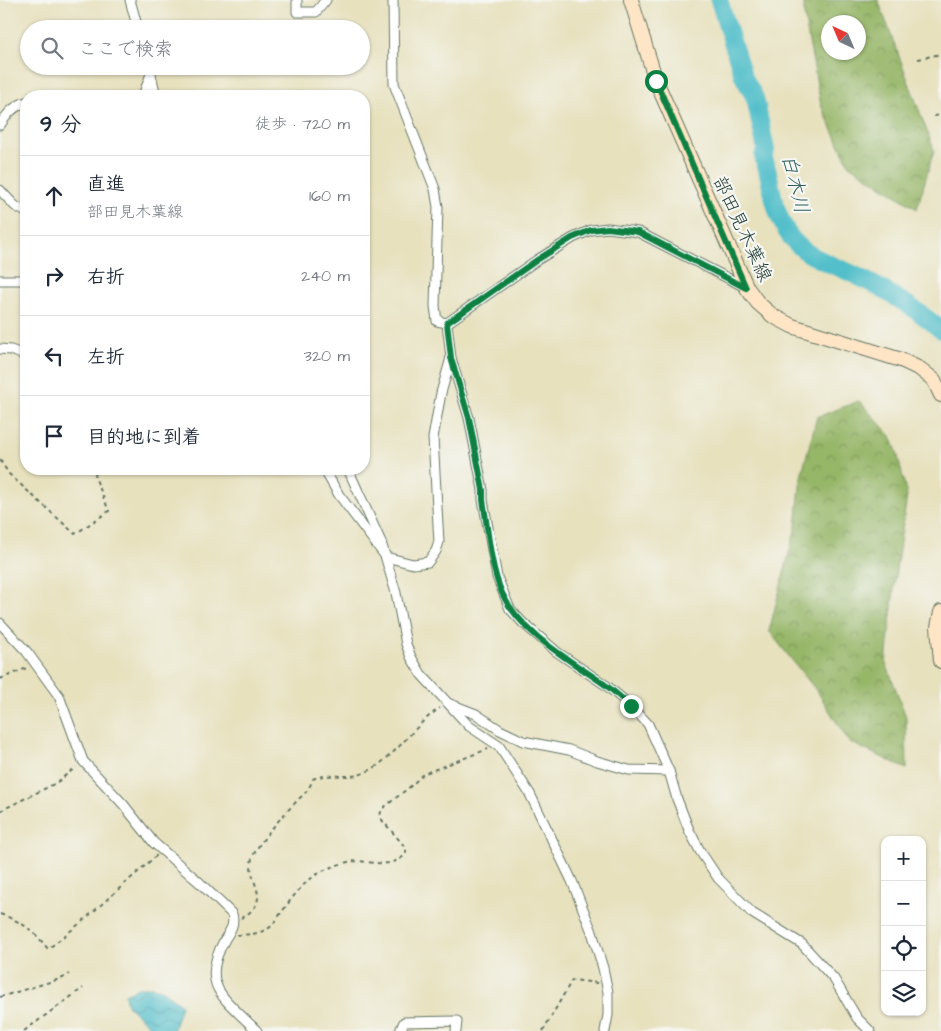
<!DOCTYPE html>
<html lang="ja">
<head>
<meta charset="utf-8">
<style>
  :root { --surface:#fff; --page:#f6f6f7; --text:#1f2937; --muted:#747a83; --line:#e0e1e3 }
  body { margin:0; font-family:"Architects Daughter","Klee One",sans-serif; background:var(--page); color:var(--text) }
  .controls { position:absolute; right:15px; bottom:15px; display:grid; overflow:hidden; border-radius:10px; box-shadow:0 1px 4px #0004 }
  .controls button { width:45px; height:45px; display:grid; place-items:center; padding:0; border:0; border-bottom:1px solid var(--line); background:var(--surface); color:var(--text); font:25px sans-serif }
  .compass { position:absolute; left:821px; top:15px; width:45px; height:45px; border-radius:50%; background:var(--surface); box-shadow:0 1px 4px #0004; rotate:316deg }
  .stop { position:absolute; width:15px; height:15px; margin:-11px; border:4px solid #0b8043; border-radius:50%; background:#fff }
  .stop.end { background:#0b8043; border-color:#fff; box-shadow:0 1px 5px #0008 }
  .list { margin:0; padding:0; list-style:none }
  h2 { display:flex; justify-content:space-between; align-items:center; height:65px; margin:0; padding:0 20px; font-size:21px }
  h2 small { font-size:16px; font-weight:400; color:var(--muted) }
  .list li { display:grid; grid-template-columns:32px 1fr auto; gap:15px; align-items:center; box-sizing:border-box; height:80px; padding:0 20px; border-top:1px solid var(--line) }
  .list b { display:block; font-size:19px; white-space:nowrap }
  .list p { margin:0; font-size:16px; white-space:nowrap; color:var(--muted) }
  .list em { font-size:16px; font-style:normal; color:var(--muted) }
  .icon { flex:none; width:28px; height:28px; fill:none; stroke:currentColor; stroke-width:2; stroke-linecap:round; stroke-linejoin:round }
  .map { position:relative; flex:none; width:941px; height:1031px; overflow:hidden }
  .search { position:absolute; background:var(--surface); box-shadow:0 1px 4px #0004; left:20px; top:20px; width:350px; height:55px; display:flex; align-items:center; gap:12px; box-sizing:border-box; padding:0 18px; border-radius:28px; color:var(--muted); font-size:19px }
  .panel { position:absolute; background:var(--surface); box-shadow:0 1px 4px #0004; left:20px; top:90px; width:350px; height:385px; border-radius:20px }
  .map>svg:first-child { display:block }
</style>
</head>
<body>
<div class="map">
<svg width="941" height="1031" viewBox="0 0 941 1031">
  <defs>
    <pattern id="forest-crowns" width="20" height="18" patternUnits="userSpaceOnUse" patternTransform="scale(1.25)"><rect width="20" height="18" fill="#96b668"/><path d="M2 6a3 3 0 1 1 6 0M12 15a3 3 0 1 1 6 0" fill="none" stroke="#7a9556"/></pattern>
    <pattern id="water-waves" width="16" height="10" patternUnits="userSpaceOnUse" patternTransform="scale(1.25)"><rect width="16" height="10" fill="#52bfca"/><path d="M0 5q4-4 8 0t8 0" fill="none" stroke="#439ca5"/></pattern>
  </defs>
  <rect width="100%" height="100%" fill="#f6f6f2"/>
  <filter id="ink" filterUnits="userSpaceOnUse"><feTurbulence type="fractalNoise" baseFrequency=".02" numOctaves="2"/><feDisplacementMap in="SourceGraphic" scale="10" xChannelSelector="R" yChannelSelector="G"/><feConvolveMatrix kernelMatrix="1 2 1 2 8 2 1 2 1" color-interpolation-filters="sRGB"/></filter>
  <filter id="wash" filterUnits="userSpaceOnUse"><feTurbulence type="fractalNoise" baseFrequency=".0096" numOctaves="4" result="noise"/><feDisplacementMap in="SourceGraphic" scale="20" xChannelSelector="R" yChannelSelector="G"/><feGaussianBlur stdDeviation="1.12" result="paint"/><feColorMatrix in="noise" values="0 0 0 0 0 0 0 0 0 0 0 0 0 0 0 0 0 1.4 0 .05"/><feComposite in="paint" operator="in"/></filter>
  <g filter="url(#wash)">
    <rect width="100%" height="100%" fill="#e7e1be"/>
    <!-- forest -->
    <g fill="url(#forest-crowns)" stroke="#5a7a4e" fill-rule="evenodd">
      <path d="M804 0H878L934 150 917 209 849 165 821 105 804 15ZM828 22H858V52H828Z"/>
      <polygon points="859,401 891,436 897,452 907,496 896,570 886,663 906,717 907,769 849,742 819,694 769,631 796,527 801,476 817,417"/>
    </g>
    <!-- water -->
    <path fill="url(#water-waves)" stroke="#387e7f" d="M141 987C159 987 158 987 172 998 176 1001 179 1002 181 1006L173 1031H155L127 1005 125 994Z"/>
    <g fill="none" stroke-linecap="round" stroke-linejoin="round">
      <!-- river -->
      <path stroke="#52bfca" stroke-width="18" d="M719 0 743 76 755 98 766 150 763 156C773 183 771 206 787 232 803 258 832 263 857 276 887 291 916 308 941 330"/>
    </g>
  </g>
  <g filter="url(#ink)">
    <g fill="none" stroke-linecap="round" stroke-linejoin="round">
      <defs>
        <g id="minor">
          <polyline points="130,0 138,29"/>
          <polyline points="297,0 297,12 316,12 326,0"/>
          <polyline points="393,0 394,84 435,189 438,207 435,306 437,321 447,323 537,260 573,238 591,230 608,228 638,232 747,288"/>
          <polyline points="149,66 156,96"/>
          <polyline points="143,96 151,74"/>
          <path d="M0 125C7 114 14 106 26 102"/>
          <polyline points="0,190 15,206 26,212"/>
          <polyline points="0,280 26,280"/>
          <polyline points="447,323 451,358 469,418 483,490 483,500 497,577 510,609 523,623 557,652 607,686 631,706 648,724 669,771 677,799 689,830 700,851 718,878 752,913 802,944 834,979 857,1018 870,1031"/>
          <polyline points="0,349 11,350 26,356"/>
          <polyline points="324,469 339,495 386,557 413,564 428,562 436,551 439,542 433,438 441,393 451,358"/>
          <polyline points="348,469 381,542 396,593 406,644 411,657 421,674 469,726 499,746 530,794 572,881 592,932 603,968 608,992 608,1015 605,1031"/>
          <path d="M0 623 27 652 59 696 83 761 123 804 154 843 199 882 232 914C235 925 230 931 225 939 198 987 226 999 257 1031"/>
          <polyline points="450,704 476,714 500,730 523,741 569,750 597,761 629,770 669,771"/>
          <polyline points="400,1031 404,1022 457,1021 456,1031"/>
        </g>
        <g id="secondary">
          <polyline points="631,0 656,81 747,288 758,303 773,316 792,326 901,360 920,369 934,380 941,395"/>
          <polyline points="941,612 938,627 941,661"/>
        </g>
      </defs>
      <!-- minor casing -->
      <use href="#minor" stroke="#657664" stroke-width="11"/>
      <!-- secondary casing -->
      <use href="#secondary" stroke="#657664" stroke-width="16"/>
      <!-- path -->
      <g stroke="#657664" stroke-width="2" stroke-dasharray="4 4" stroke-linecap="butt">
        <polyline points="918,59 941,54"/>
        <polyline points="934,116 941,115"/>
        <polyline points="0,460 9,474 75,534 109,511 95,477 96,469"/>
        <polyline points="0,679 27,668"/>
        <polyline points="0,811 56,783 76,767"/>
        <path d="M0 914C24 923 32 929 48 949L84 920 157 855"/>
        <path d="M241 918C278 898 241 879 254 854 260 841 284 814 295 803 304 793 307 794 313 779 330 771 349 781 366 772 396 758 412 726 440 708"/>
        <path d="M237 935C248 934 257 935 267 929 274 926 279 915 284 909 303 883 313 872 344 863 366 856 387 873 406 854V848L382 820 380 815 382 809 412 785 423 774 488 749"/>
        <polyline points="0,997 63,978 69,974"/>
        <polyline points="24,1031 83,988"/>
        <polyline points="543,1031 572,980 598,983"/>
      </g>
      <!-- minor -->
      <use href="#minor" stroke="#fff" stroke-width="9"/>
      <!-- secondary -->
      <use href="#secondary" stroke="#fee5c5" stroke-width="14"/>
    </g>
  </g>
  <g fill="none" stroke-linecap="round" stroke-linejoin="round" filter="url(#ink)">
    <!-- route -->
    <path stroke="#0b8043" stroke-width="6" d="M631 706C622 699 614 691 604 684 570 660 520 633 502 593 490 566 488 529 483 500V490L469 418 451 358 447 323 537 260 572 238 591 230 608 228 638 232 746 288 656 81"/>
  </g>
  <g text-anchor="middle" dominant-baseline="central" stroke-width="4.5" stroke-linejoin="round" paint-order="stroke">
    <!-- street labels -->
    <g font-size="19" fill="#1f3d34" stroke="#f6f6f2">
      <text transform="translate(742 229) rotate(65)">部田見木葉線</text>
    </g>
    <!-- water labels -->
    <g font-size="20" font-style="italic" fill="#2c5e5a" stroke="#f6f6f2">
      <text transform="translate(795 184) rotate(76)">白木川</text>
    </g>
  </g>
</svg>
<div class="controls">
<button>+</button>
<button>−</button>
<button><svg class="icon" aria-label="locate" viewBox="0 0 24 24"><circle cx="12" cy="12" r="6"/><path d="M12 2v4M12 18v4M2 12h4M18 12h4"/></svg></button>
<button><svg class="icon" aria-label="layers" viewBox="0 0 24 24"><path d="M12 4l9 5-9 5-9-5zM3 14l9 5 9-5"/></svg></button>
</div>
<svg class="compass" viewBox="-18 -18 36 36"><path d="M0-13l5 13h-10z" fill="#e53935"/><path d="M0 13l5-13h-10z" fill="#747a83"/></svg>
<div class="stop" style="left:656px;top:81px"></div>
<div class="stop end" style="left:631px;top:706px"></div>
<div class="search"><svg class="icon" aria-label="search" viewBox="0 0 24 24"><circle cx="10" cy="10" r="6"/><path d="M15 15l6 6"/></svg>ここで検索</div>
<section class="panel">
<h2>9 分<small>徒歩 · 720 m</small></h2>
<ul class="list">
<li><svg class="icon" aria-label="ahead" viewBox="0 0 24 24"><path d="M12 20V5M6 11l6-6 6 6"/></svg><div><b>直進</b><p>部田見木葉線</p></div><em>160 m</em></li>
<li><svg class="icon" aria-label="right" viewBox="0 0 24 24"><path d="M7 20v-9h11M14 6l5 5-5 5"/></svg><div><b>右折</b></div><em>240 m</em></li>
<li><svg class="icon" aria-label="left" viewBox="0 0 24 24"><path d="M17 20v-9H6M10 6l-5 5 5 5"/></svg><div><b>左折</b></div><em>320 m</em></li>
<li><svg class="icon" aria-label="arrive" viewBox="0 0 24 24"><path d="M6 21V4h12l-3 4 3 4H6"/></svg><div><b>目的地に到着</b></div></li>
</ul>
</section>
</div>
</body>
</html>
